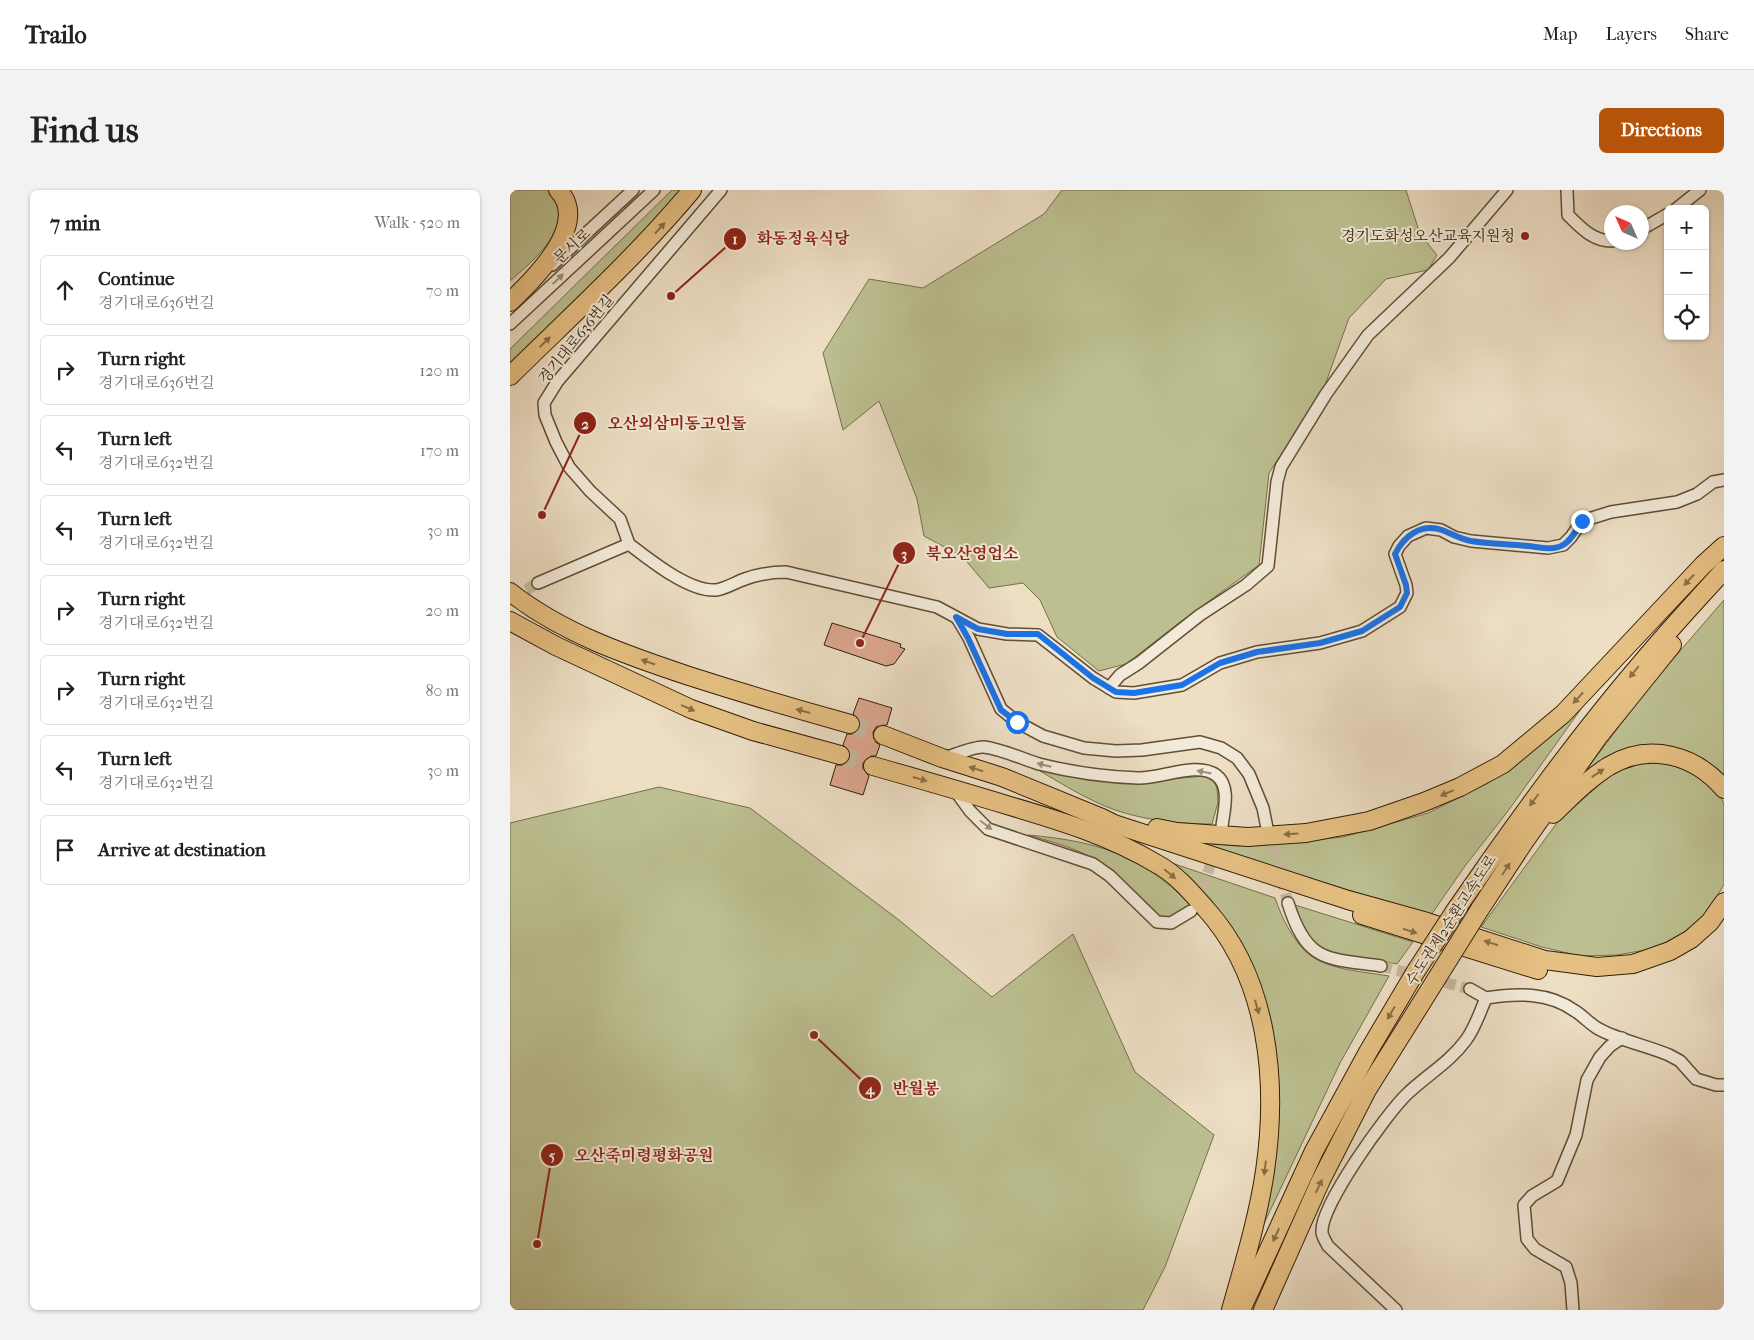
<!DOCTYPE html>
<html lang="en">
<head>
<meta charset="utf-8">
<style>
  :root { --surface:#fff; --page:#f2f2f2; --text:#222; --muted:#767676; --line:#e0e0e0; --accent:#b45309 }
  body { margin:0; font-family:"IM FELL French Canon","Noto Serif KR",serif; background:var(--page); color:var(--text) }
  .controls { position:absolute; right:15px; top:15px; display:grid; overflow:hidden; border-radius:8px; box-shadow:0 1px 4px #0004 }
  .controls button { width:45px; height:45px; display:grid; place-items:center; padding:0; border:0; border-bottom:1px solid var(--line); background:var(--surface); color:var(--text); font:25px sans-serif }
  .compass { position:absolute; left:1094px; top:15px; width:45px; height:45px; border-radius:50%; background:var(--surface); box-shadow:0 1px 4px #0004; rotate:315deg }
  .stop { position:absolute; width:15px; height:15px; margin:-11px; border:4px solid #1a73e8; border-radius:50%; background:#fff }
  .stop.end { background:#1a73e8; border-color:#fff; box-shadow:0 1px 5px #0008 }
  .list { margin:0; padding:0; list-style:none }
  h2 { display:flex; justify-content:space-between; align-items:center; height:65px; margin:0; padding:0 20px; font-size:21px }
  h2 small { font-size:16px; font-weight:400; color:var(--muted) }
  .list li { display:grid; grid-template-columns:32px 1fr auto; gap:15px; align-items:center; box-sizing:border-box; height:70px; margin:0 10px 10px; padding:0 10px; border:1px solid var(--line); border-radius:8px }
  .list b { display:block; font-size:19px; white-space:nowrap }
  .list p { margin:0; font-size:16px; white-space:nowrap; color:var(--muted) }
  .list em { font-size:16px; font-style:normal; color:var(--muted) }
  .icon { flex:none; width:28px; height:28px; fill:none; stroke:currentColor; stroke-width:2; stroke-linecap:round; stroke-linejoin:round }
  .map { position:relative; flex:none; width:1214px; height:1120px; overflow:hidden; border-radius:8px }
  header { display:flex; align-items:center; gap:30px; box-sizing:border-box; height:70px; padding:0 25px; background:var(--surface); border-bottom:1px solid var(--line) }
  header strong { font-size:24px }
  nav { display:flex; gap:28px; margin-inline-start:auto; font-size:18px }
  .intro { display:flex; align-items:center; justify-content:space-between; box-sizing:border-box; height:120px; padding:0 30px }
  h1 { margin:0; font-size:35px }
  .button { padding:12px 22px; border-radius:8px; background:var(--accent); color:#fff; font-size:18px; font-weight:700 }
  main { display:flex; gap:30px; padding:0 30px }
  aside { flex:1; background:var(--surface); border-radius:8px; box-shadow:0 1px 4px #0004 }
  .map>svg:first-child { display:block }
</style>
</head>
<body>
<header>
<strong>Trailo</strong>
<nav><a>Map</a><a>Layers</a><a>Share</a></nav>
</header>
<div class="intro"><h1>Find us</h1><a class="button">Directions</a></div>
<main>
<aside>
<h2>7 min<small>Walk · 520 m</small></h2>
<ul class="list">
<li><svg class="icon" aria-label="ahead" viewBox="0 0 24 24"><path d="M12 20V5M6 11l6-6 6 6"/></svg><div><b>Continue</b><p>경기대로636번길</p></div><em>70 m</em></li>
<li><svg class="icon" aria-label="right" viewBox="0 0 24 24"><path d="M7 20v-9h11M14 6l5 5-5 5"/></svg><div><b>Turn right</b><p>경기대로636번길</p></div><em>120 m</em></li>
<li><svg class="icon" aria-label="left" viewBox="0 0 24 24"><path d="M17 20v-9H6M10 6l-5 5 5 5"/></svg><div><b>Turn left</b><p>경기대로632번길</p></div><em>170 m</em></li>
<li><svg class="icon" aria-label="left" viewBox="0 0 24 24"><path d="M17 20v-9H6M10 6l-5 5 5 5"/></svg><div><b>Turn left</b><p>경기대로632번길</p></div><em>30 m</em></li>
<li><svg class="icon" aria-label="right" viewBox="0 0 24 24"><path d="M7 20v-9h11M14 6l5 5-5 5"/></svg><div><b>Turn right</b><p>경기대로632번길</p></div><em>20 m</em></li>
<li><svg class="icon" aria-label="right" viewBox="0 0 24 24"><path d="M7 20v-9h11M14 6l5 5-5 5"/></svg><div><b>Turn right</b><p>경기대로632번길</p></div><em>80 m</em></li>
<li><svg class="icon" aria-label="left" viewBox="0 0 24 24"><path d="M17 20v-9H6M10 6l-5 5 5 5"/></svg><div><b>Turn left</b><p>경기대로632번길</p></div><em>30 m</em></li>
<li><svg class="icon" aria-label="arrive" viewBox="0 0 24 24"><path d="M6 21V4h12l-3 4 3 4H6"/></svg><div><b>Arrive at destination</b></div></li>
</ul>
</aside>
<div class="map">
<svg width="1214" height="1120" viewBox="0 0 1214 1120">
  <rect width="100%" height="100%" fill="#eddec4"/>
  <filter id="stains"><feTurbulence type="fractalNoise" baseFrequency=".004" numOctaves="4"/><feColorMatrix values="0 0 0 0 .2 0 0 0 0 .09 0 0 0 0 .02 0 0 0 .5 -.17"/></filter>
  <radialGradient id="worn" r=".72"><stop offset=".6" stop-color="#630" stop-opacity="0"/><stop offset="1" stop-color="#630" stop-opacity=".3"/></radialGradient>
  <!-- green -->
  <g fill="#bcc091" stroke="#766f4c">
    <path d="M0 0H39C43 7 47 13 49 21 53 47 17 76 0 91Z"/>
    <polygon points="162,0 172,0 144,33 0,176 0,159"/>
    <polygon points="552,0 896,0 910,44 927,65 918,80 876,89 839,128 814,198 759,283 749,375 670,432 616,474 589,481 547,447 530,410 513,393 479,398 453,367 414,346 407,309 369,211 333,240 313,163 359,89 413,98 534,24"/>
    <polygon points="1214,410 1214,590 1197,574 1097,569 1074,583 1138,498"/>
    <polygon points="1071,519 998,621 955,676 921,725 752,674 692,653 728,656 771,653 833,647 918,623 978,593 1017,566"/>
    <polygon points="1152,571 1173,577 1205,598 1214,613 1214,694 1197,724 1168,747 1141,759 1107,765 1070,766 1032,757 971,737 1057,619 1093,588 1114,577 1132,573"/>
    <path d="M530 581 636 591 695 586 704 592 707 598 708 612 702 634C664 634 622 629 588 613 568 604 549 592 530 581Z"/>
    <polygon points="149,597 240,618 389,730 482,807 563,744 625,882 704,945 655,1077 633,1120 0,1120 0,633"/>
    <path d="M518 645C586 651 630 664 680 714 671 724 662 730 649 727 633 711 618 693 601 680 577 661 547 653 518 645Z"/>
    <path d="M653 670 765 708C772 728 783 752 801 766 820 780 856 782 879 786L830 873 751 1040 761 994 741 778Z"/>
    <polygon points="785,715 903,752 887,774 817,762 798,748 791,734"/>
  </g>
  <!-- building -->
  <g fill="#dda78f" stroke="#311e07">
    <polygon points="322,433 391,454 390,457 395,459 384,474 376,476 314,455"/>
    <polygon points="349,508 382,518 377,535 367,536 363,542 364,551 370,555 366,566 360,566 353,573 353,579 359,586 353,605 320,595 326,575 333,575 340,568 340,562 333,555 337,544 343,544 350,537 350,531 343,524"/>
  </g>
  <g fill="none" stroke-linecap="round" stroke-linejoin="round">
    <!-- minor-tunnel -->
    <g stroke="#c7b89e" stroke-width="11" stroke-dasharray="11 5.5" stroke-linecap="butt">
      <polyline points="2,408 28,393"/>
      <polyline points="758,640 778,713"/>
      <polyline points="685,713 693,699 711,639"/>
      <polyline points="871,776 960,799"/>
    </g>
    <!-- highway-tunnel -->
    <g stroke="#c7b89e" stroke-width="18" stroke-dasharray="18 9" stroke-linecap="butt">
      <polyline points="340,534 373,545"/>
      <polyline points="330,565 363,576"/>
    </g>
    <defs>
      <g id="minor">
        <path d="M1057 0 1058 25C1071 38 1083 51 1102 51"/>
        <polyline points="1166,19 1190,0"/>
        <polyline points="1132,39 1158,24"/>
        <polyline points="42,75 123,0"/>
        <polyline points="0,134 144,0"/>
        <polyline points="119,354 110,329 80,301 59,277 46,252 35,225 34,213 47,192 211,0"/>
        <path d="M28 393 119 354C140 370 179 402 206 400 215 399 226 392 235 389 249 384 262 382 276 382L427 417 468 439 497 444 528 445 583 488 606 502 624 503 672 495 710 473 747 462 810 453 852 441 890 417 897 403 896 395 885 364 889 356 898 346 916 338 931 340 944 347 961 351 1038 358 1053 355 1061 347 1072 331 1101 322 1167 312 1187 304 1203 292 1214 290"/>
        <polyline points="447,428 459,448 491,519 507,532 533,546 574,558 606,561 632,560 690,552 711,558 727,568 739,584 753,618 757,638"/>
        <polyline points="599,498 610,485 629,473 690,425 736,395 758,376 767,292 771,277 816,204 858,145 939,68 997,0"/>
        <path d="M434 568C444 565 465 556 474 557 491 559 513 569 529 574 561 582 595 587 628 588 650 589 687 571 706 585 721 596 714 620 712 636"/>
        <polyline points="444,599 460,621 478,639 583,674 600,686 647,732 661,733 681,721"/>
        <path d="M778 713C797 773 816 768 871 776"/>
        <path d="M960 799 976 808C1006 803 1039 802 1065 821 1073 826 1079 833 1087 838 1105 849 1138 856 1159 865L1170 871 1186 889 1206 895H1214"/>
        <path d="M886 1120 818 1056C816 1052 812 1046 812 1042 810 1016 877 923 897 904 917 885 940 872 956 850 965 838 970 822 976 808"/>
        <polyline points="1063,1120 1061,1093 1056,1077 1025,1059 1017,1049 1014,1015 1022,1006 1047,991 1066,945 1077,890 1090,867 1100,856 1112,848"/>
      </g>
      <g id="highway">
        <path d="M0 112C24 89 81 34 48 0"/>
        <path d="M0 186C62 125 126 67 182 0"/>
        <path d="M0 402C52 443 116 465 179 486 232 503 286 519 340 534"/>
        <polyline points="0,431 46,456 181,519 243,541 330,565"/>
        <polyline points="373,545 432,568 492,587 592,628 604,634 838,710 917,732 1035,770 1087,777 1123,774 1160,761 1181,749 1200,732 1214,712"/>
        <path d="M363 576C409 589 454 602 500 616 551 631 600 646 647 674 666 684 682 703 696 719 759 789 768 892 755 981 748 1028 734 1074 721 1120"/>
        <path d="M1043 624C1061 607 1078 589 1099 576 1140 552 1185 565 1214 599"/>
        <polyline points="647,638 667,642 738,647 796,643 859,631 914,612 950,597 993,574 1053,524 1193,375 1214,356"/>
        <polyline points="970,719 1014,652 1088,547 1162,455"/>
        <path d="M945 721C1004 635 1065 550 1133 471 1159 440 1187 410 1214 380"/>
        <polyline points="852,725 1028,780"/>
        <polyline points="731,1120 804,961 858,862 906,781"/>
        <polyline points="753,1120 811,990 857,900 927,788"/>
      </g>
    </defs>
    <!-- minor casing -->
    <use href="#minor" stroke="#604e36" stroke-width="14"/>
    <!-- highway casing -->
    <use href="#highway" stroke="#311e07" stroke-width="20"/>
    <!-- minor -->
    <use href="#minor" stroke="#f3ead9" stroke-width="11"/>
    <!-- highway -->
    <use href="#highway" stroke="#e6bf82" stroke-width="18"/>
    <defs>
      <g id="highway-bridge">
        <polyline points="906,781 945,721"/>
        <polyline points="927,788 970,719"/>
      </g>
    </defs>
    <!-- highway-bridge casing -->
    <use href="#highway-bridge" stroke="#311e07" stroke-width="20" stroke-linecap="butt"/>
    <!-- highway-bridge -->
    <use href="#highway-bridge" stroke="#e6bf82" stroke-width="18"/>
  </g>
  <!-- one-way arrows -->
  <defs><path id="oneway-solid" d="M-6-.8H1V-3.2L6.5 0L1 3.2V.8H-6Z" transform="scale(1.25)"/></defs>
  <g fill="#8c6e44">
    <use href="#oneway-solid" transform="translate(150 38) rotate(-48)"/>
    <use href="#oneway-solid" transform="translate(35 152) rotate(-44)"/>
    <use href="#oneway-solid" transform="translate(1179 390) rotate(133)"/>
    <use href="#oneway-solid" transform="translate(138 472) rotate(-161)"/>
    <use href="#oneway-solid" transform="translate(1124 482) rotate(129)"/>
    <use href="#oneway-solid" transform="translate(1068 508) rotate(133)"/>
    <use href="#oneway-solid" transform="translate(178 518) rotate(23)"/>
    <use href="#oneway-solid" transform="translate(293 521) rotate(-165)"/>
    <use href="#oneway-solid" transform="translate(466 579) rotate(-163)"/>
    <use href="#oneway-solid" transform="translate(1088 583) rotate(-34)"/>
    <use href="#oneway-solid" transform="translate(410 589) rotate(16)"/>
    <use href="#oneway-solid" transform="translate(937 603) rotate(157)"/>
    <use href="#oneway-solid" transform="translate(1024 610) rotate(127)"/>
    <use href="#oneway-solid" transform="translate(781 644) rotate(176)"/>
    <use href="#oneway-solid" transform="translate(996 679) rotate(-57)"/>
    <use href="#oneway-solid" transform="translate(660 684) rotate(40)"/>
    <use href="#oneway-solid" transform="translate(900 741) rotate(18)"/>
    <use href="#oneway-solid" transform="translate(981 753) rotate(-163)"/>
    <use href="#oneway-solid" transform="translate(747 817) rotate(74)"/>
    <use href="#oneway-solid" transform="translate(881 823) rotate(121)"/>
    <use href="#oneway-solid" transform="translate(755 978) rotate(97)"/>
    <use href="#oneway-solid" transform="translate(809 996) rotate(-65)"/>
    <use href="#oneway-solid" transform="translate(766 1045) rotate(115)"/>
  </g>
  <g fill="#9c8e7a">
    <use href="#oneway-solid" transform="translate(48 89) rotate(-43)"/>
    <use href="#oneway-solid" transform="translate(534 575) rotate(-166)"/>
    <use href="#oneway-solid" transform="translate(694 582) rotate(-169)"/>
    <use href="#oneway-solid" transform="translate(476 635) rotate(37)"/>
  </g>
  <g fill="none" stroke-linecap="round" stroke-linejoin="round">
    <!-- route -->
    <path stroke="#1a73e8" stroke-width="6" d="M507 532 491 520 458 448 446 427 468 439 497 444H528L583 488 606 502 624 503 672 495 710 473 747 462 810 453 852 441 890 417 897 403 896 395 885 364C894 346 911 333 932 340 942 344 950 349 961 351 980 354 999 354 1018 356 1029 357 1043 361 1053 355 1061 351 1067 339 1072 331"/>
  </g>
  <!-- markers -->
  <circle fill="#8f2418" stroke="#f3ead9" stroke-width="2" cx="1015" cy="46" r="5"/>
  <g text-anchor="middle" dominant-baseline="central" stroke-width="4" stroke-linejoin="round" paint-order="stroke">
    <!-- poi labels -->
    <g font-size="15" fill="#311e07" stroke="#f3ead9" text-anchor="end">
      <text x="1005" y="46">경기도화성오산교육지원청</text>
    </g>
    <!-- street labels -->
    <g font-size="15" fill="#311e07" stroke="#f3ead9">
      <text transform="translate(62 56) rotate(-43)">문시로</text>
      <text transform="translate(66 149) rotate(-51)">경기대로636번길</text>
      <text transform="translate(941 730) rotate(-57)">수도권제2순환고속도로</text>
    </g>
  </g>
  <!-- callouts -->
  <path fill="none" stroke="#8f2418" stroke-width="2" d="M161 106L225 49M32 325L75 233M350 453L394 363M304 845L360 898M27 1054L42 965"/>
  <g fill="#8f2418" stroke="#f3ead9" stroke-width="2">
    <circle cx="161" cy="106" r="5"/>
    <circle cx="32" cy="325" r="5"/>
    <circle cx="350" cy="453" r="5"/>
    <circle cx="304" cy="845" r="5"/>
    <circle cx="27" cy="1054" r="5"/>
    <circle cx="225" cy="49" r="12"/>
    <circle cx="75" cy="233" r="12"/>
    <circle cx="394" cy="363" r="12"/>
    <circle cx="360" cy="898" r="12"/>
    <circle cx="42" cy="965" r="12"/>
  </g>
  <g font-size="15" text-anchor="middle" font-weight="bold" fill="#fff">
    <text x="225" y="54">1</text>
    <text x="75" y="239">2</text>
    <text x="394" y="369">3</text>
    <text x="360" y="904">4</text>
    <text x="42" y="970">5</text>
  </g>
  <g font-size="16" text-anchor="middle" font-weight="bold" fill="#8f2418" stroke="#f3ead9" stroke-width="4" stroke-linejoin="round" paint-order="stroke">
    <text x="293" y="54">화동정육식당</text>
    <text x="167" y="239">오산외삼미동고인돌</text>
    <text x="462" y="369">북오산영업소</text>
    <text x="406" y="904">반월봉</text>
    <text x="134" y="971">오산죽미령평화공원</text>
  </g>
  <rect width="100%" height="100%" filter="url(#stains)"/>
  <rect width="100%" height="100%" fill="url(#worn)"/>
</svg>
<div class="controls">
<button>+</button>
<button>−</button>
<button><svg class="icon" aria-label="locate" viewBox="0 0 24 24"><circle cx="12" cy="12" r="6"/><path d="M12 2v4M12 18v4M2 12h4M18 12h4"/></svg></button>
</div>
<svg class="compass" viewBox="-18 -18 36 36"><path d="M0-13l5 13h-10z" fill="#e53935"/><path d="M0 13l5-13h-10z" fill="#767676"/></svg>
<div class="stop" style="left:507px;top:532px"></div>
<div class="stop end" style="left:1072px;top:331px"></div>
</div>
</main>
</body>
</html>
